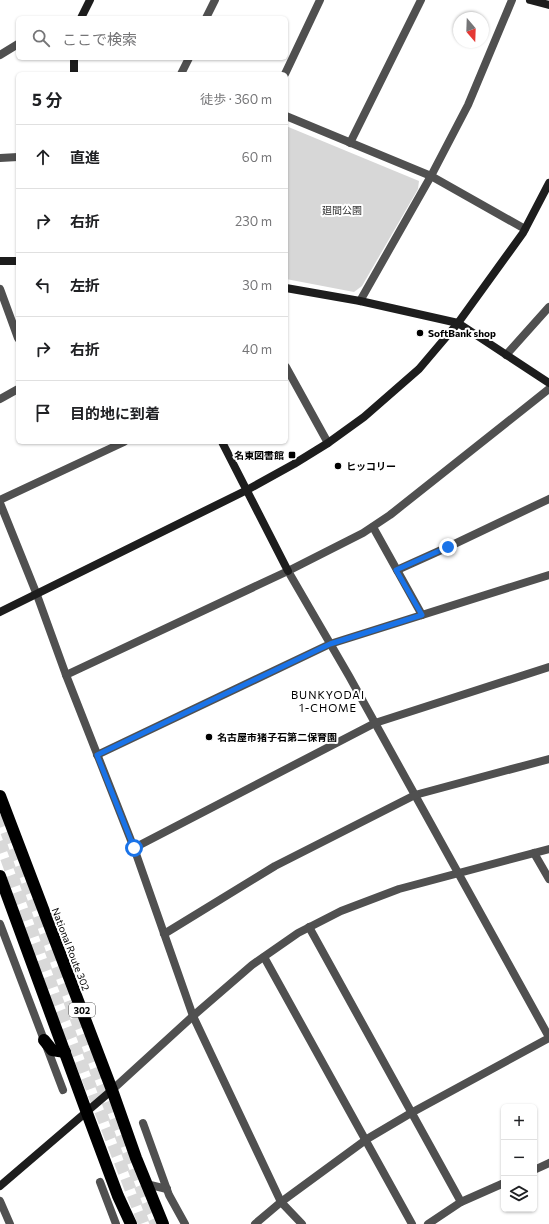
<!DOCTYPE html>
<html lang="ja">
<head>
<meta charset="utf-8">
<style>
  :root { --surface:#fff; --page:#f6f6f6; --text:#202124; --muted:#757577; --line:#e0e0e0 }
  body { margin:0; font-family:Commissioner,"Noto Sans JP",sans-serif; background:var(--page); color:var(--text) }
  .controls { position:absolute; right:12px; bottom:12px; display:grid; overflow:hidden; border-radius:6px; box-shadow:0 1px 3px #0004 }
  .controls button { width:36px; height:36px; display:grid; place-items:center; padding:0; border:0; border-bottom:1px solid var(--line); background:var(--surface); color:var(--text); font:20px sans-serif }
  .compass { position:absolute; left:453px; top:12px; width:36px; height:36px; border-radius:50%; background:var(--surface); box-shadow:0 1px 3px #0004; rotate:161deg }
  .stop { position:absolute; width:12px; height:12px; margin:-9px; border:3px solid #1a73e8; border-radius:50%; background:#fff }
  .stop.end { background:#1a73e8; border-color:#fff; box-shadow:0 1px 4px #0008 }
  .list { margin:0; padding:0; list-style:none }
  h2 { display:flex; justify-content:space-between; align-items:center; height:52px; margin:0; padding:0 16px; font-size:17px }
  h2 small { font-size:13px; font-weight:400; color:var(--muted) }
  .list li { display:grid; grid-template-columns:26px 1fr auto; gap:12px; align-items:center; box-sizing:border-box; height:64px; padding:0 16px; border-top:1px solid var(--line) }
  .list b { display:block; font-size:15px; white-space:nowrap }
  .list em { font-size:13px; font-style:normal; color:var(--muted) }
  .icon { flex:none; width:22px; height:22px; fill:none; stroke:currentColor; stroke-width:2; stroke-linecap:round; stroke-linejoin:round }
  .map { position:relative; flex:none; width:549px; height:1224px; overflow:hidden }
  .search { position:absolute; background:var(--surface); box-shadow:0 1px 3px #0004; left:16px; top:16px; width:272px; height:44px; display:flex; align-items:center; gap:10px; box-sizing:border-box; padding:0 14px; border-radius:6px; color:var(--muted); font-size:15px }
  .panel { position:absolute; background:var(--surface); box-shadow:0 1px 3px #0004; left:16px; top:72px; width:272px; height:372px; border-radius:6px }
  .map>svg:first-child { display:block }
</style>
</head>
<body>
<div class="map">
<svg width="549" height="1224" viewBox="0 0 549 1224">
  <rect width="100%" height="100%" fill="#fff"/>
  <!-- green -->
  <polygon fill="#d7d7d7" points="286,126 419,181 418,189 362,286 354,292 286,279"/>
  <g fill="none" stroke-linecap="round" stroke-linejoin="round">
    <!-- highway-tunnel -->
    <g stroke="#d9d9d9" stroke-width="12" stroke-dasharray="12 6" stroke-linecap="butt">
      <polyline points="0,815 92,1062 149,1209 156,1224"/>
      <polyline points="0,841 56,997 144,1224"/>
    </g>
    <!-- street -->
    <g stroke="#505050" stroke-width="8">
      <polyline points="206,18 215,0"/>
      <polyline points="0,55 18,44"/>
      <polyline points="181,74 189,58"/>
      <polyline points="285,74 320,0"/>
      <polyline points="286,116 431,176 525,229"/>
      <polyline points="350,143 421,0"/>
      <polyline points="0,158 18,157"/>
      <polyline points="0,289 18,338"/>
      <polyline points="360,301 431,176 468,105 512,0"/>
      <polyline points="506,355 549,307"/>
      <polyline points="286,367 328,443"/>
      <polyline points="0,399 18,389"/>
      <polyline points="0,500 124,442"/>
      <polyline points="0,503 37,595 66,675 134,848 193,1016 281,1202 302,1224"/>
      <polyline points="373,527 422,615"/>
      <polyline points="397,570 448,547 549,499"/>
      <polyline points="288,571 349,676 549,1037"/>
      <polyline points="66,675 288,571 363,533 390,515 549,389"/>
      <polyline points="97,755 330,644 549,575"/>
      <polyline points="134,848 375,723 549,667"/>
      <polyline points="534,853 549,879"/>
      <polyline points="0,924 63,1090"/>
      <polyline points="309,927 461,1202"/>
      <polyline points="164,934 275,866 415,795 549,759"/>
      <polyline points="264,957 412,1224"/>
      <polyline points="112,1090 193,1016 252,965 298,933 341,911 399,889 549,849"/>
      <polyline points="143,1123 169,1195 185,1224"/>
      <polyline points="534,1170 549,1163"/>
      <polyline points="100,1182 116,1224"/>
      <polyline points="146,1184 167,1189"/>
      <polyline points="0,1201 10,1224"/>
      <polyline points="255,1224 281,1202 367,1139 411,1113 549,1038"/>
      <polyline points="428,1224 461,1202 504,1183"/>
    </g>
    <!-- secondary -->
    <g stroke="#1d1d1d" stroke-width="8">
      <polyline points="530,0 549,5"/>
      <polyline points="81,18 90,0"/>
      <polyline points="74,74 74,58"/>
      <polyline points="0,261 18,261"/>
      <polyline points="286,288 360,301 458,323 549,383"/>
      <polyline points="222,442 288,571"/>
      <polyline points="0,612 247,490 294,464 328,443 364,417 419,369 458,323 523,233 549,183"/>
      <polyline points="0,1186 112,1090"/>
    </g>
    <!-- highway -->
    <g stroke="#000" stroke-width="12">
      <polyline points="0,796 112,1090 136,1158 163,1224"/>
      <polyline points="0,876 87,1113 118,1196 131,1224"/>
      <polyline points="44,1040 52,1050 65,1052"/>
    </g>
  </g>
  <g fill="none" stroke-linecap="round" stroke-linejoin="round">
    <!-- route -->
    <polyline stroke="#1a73e8" stroke-width="5" points="134,848 97,755 330,644 422,615 396,570 448,547"/>
  </g>
  <!-- markers -->
  <g fill="#000" stroke="#fff" stroke-width="1.5">
    <circle cx="420" cy="333" r="4"/>
    <rect x="288" y="451" width="8" height="8" rx="2"/>
    <circle cx="338" cy="466" r="4"/>
    <circle cx="209" cy="737" r="4"/>
  </g>
  <g text-anchor="middle" dominant-baseline="central" stroke-width="4" stroke-linejoin="round" paint-order="stroke">
    <!-- shield labels -->
    <rect fill="#fff" stroke="#4c4c4c" stroke-width="1" x="69" y="1003" width="26" height="14" rx="3"/>
    <g font-size="9" font-weight="bold" fill="#000">
      <text x="82" y="1010">302</text>
    </g>
    <!-- park labels -->
    <g font-size="10" fill="#2e2e2e" stroke="#fff">
      <text x="342" y="210">廻間公園</text>
    </g>
    <!-- poi labels -->
    <g font-size="10" font-weight="bold" fill="#000" stroke="#fff" text-anchor="start">
      <text x="428" y="333">SoftBank shop</text>
      <text x="284" y="455" text-anchor="end">名東図書館</text>
      <text x="346" y="466">ヒッコリー</text>
      <text x="217" y="737">名古屋市猪子石第二保育園</text>
    </g>
    <!-- street labels -->
    <g font-size="10" fill="#000" stroke="#fff">
      <text transform="translate(71 949) rotate(69)">National Route 302</text>
    </g>
    <!-- neighbourhood labels -->
    <g font-size="11" letter-spacing="1" fill="#000" stroke="#fff">
      <text x="328" y="694">BUNKYODAI<tspan x="328" dy="13">1-CHOME</tspan></text>
    </g>
  </g>
</svg>
<div class="controls">
<button>+</button>
<button>−</button>
<button><svg class="icon" aria-label="layers" viewBox="0 0 24 24"><path d="M12 4l9 5-9 5-9-5zM3 14l9 5 9-5"/></svg></button>
</div>
<svg class="compass" viewBox="-18 -18 36 36"><path d="M0-13l5 13h-10z" fill="#e53935"/><path d="M0 13l5-13h-10z" fill="#757577"/></svg>
<div class="stop" style="left:134px;top:848px"></div>
<div class="stop end" style="left:448px;top:547px"></div>
<div class="search"><svg class="icon" aria-label="search" viewBox="0 0 24 24"><circle cx="10" cy="10" r="6"/><path d="M15 15l6 6"/></svg>ここで検索</div>
<section class="panel">
<h2>5 分<small>徒歩 · 360 m</small></h2>
<ul class="list">
<li><svg class="icon" aria-label="ahead" viewBox="0 0 24 24"><path d="M12 20V5M6 11l6-6 6 6"/></svg><div><b>直進</b></div><em>60 m</em></li>
<li><svg class="icon" aria-label="right" viewBox="0 0 24 24"><path d="M7 20v-9h11M14 6l5 5-5 5"/></svg><div><b>右折</b></div><em>230 m</em></li>
<li><svg class="icon" aria-label="left" viewBox="0 0 24 24"><path d="M17 20v-9H6M10 6l-5 5 5 5"/></svg><div><b>左折</b></div><em>30 m</em></li>
<li><svg class="icon" aria-label="right" viewBox="0 0 24 24"><path d="M7 20v-9h11M14 6l5 5-5 5"/></svg><div><b>右折</b></div><em>40 m</em></li>
<li><svg class="icon" aria-label="arrive" viewBox="0 0 24 24"><path d="M6 21V4h12l-3 4 3 4H6"/></svg><div><b>目的地に到着</b></div></li>
</ul>
</section>
</div>
</body>
</html>
